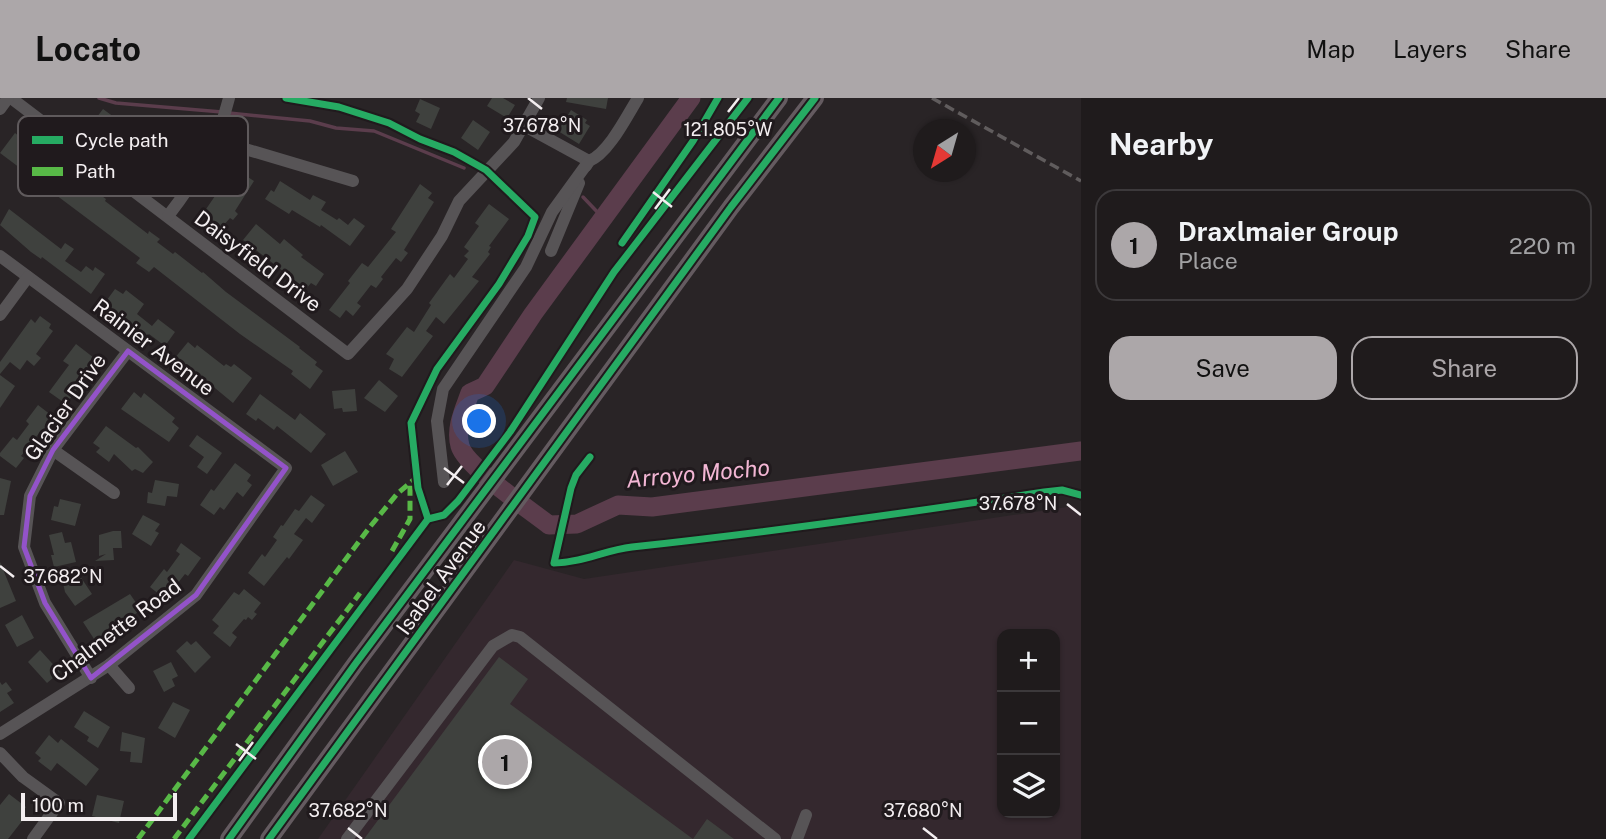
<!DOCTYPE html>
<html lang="en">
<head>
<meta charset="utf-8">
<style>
  :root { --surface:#1f1b1c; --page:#272425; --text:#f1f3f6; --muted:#a1a1a3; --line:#3c393b; --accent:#aca7a9 }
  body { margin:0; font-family:"Public Sans",sans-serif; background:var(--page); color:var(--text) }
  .controls { position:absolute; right:21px; bottom:21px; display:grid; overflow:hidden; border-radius:14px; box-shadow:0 2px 5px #0004 }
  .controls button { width:63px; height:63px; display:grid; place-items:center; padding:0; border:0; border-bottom:2px solid var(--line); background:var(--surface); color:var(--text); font:35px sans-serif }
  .compass { position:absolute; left:913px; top:21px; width:63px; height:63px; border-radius:50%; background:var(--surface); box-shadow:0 2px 5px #0004; rotate:217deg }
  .scale { position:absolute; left:21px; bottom:18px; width:156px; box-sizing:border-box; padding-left:7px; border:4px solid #f3eef0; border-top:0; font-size:19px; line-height:24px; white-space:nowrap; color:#f3eef0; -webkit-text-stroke:5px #201a1d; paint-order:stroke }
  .you { position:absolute; left:480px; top:324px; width:24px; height:24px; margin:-18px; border:5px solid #fff; border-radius:50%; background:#1a73e8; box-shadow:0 0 0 10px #1a73e833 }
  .badge { display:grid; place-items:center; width:46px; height:46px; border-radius:50%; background:var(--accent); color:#111; font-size:23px; font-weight:700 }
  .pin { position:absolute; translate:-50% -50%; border:4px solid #fff; box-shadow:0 2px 7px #0006 }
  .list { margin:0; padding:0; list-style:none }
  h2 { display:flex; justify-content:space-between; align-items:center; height:91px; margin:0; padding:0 28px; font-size:30px }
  h2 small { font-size:23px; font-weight:400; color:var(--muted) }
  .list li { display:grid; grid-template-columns:46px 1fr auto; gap:21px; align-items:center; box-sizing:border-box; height:112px; margin:0 14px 14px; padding:0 14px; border:2px solid var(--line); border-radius:21px }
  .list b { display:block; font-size:26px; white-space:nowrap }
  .list p { margin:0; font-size:23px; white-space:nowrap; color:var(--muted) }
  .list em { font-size:23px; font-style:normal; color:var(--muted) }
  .actions { display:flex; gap:14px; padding:21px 28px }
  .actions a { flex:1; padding:16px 0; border:2px solid var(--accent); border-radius:21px; text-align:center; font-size:24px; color:var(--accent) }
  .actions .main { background:var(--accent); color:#111 }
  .icon { flex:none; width:38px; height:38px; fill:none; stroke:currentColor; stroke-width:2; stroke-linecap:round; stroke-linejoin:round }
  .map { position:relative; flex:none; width:1081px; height:741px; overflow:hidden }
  header { display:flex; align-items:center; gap:42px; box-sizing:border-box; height:98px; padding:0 35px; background:var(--accent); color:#111 }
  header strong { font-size:33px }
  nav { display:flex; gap:38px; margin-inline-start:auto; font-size:24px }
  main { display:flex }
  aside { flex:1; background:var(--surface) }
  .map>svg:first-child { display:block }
</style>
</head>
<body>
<header>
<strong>Locato</strong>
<nav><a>Map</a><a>Layers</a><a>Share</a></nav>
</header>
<main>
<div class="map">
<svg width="1081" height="741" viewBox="0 0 1081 741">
  <rect width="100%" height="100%" fill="#292426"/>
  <!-- built -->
  <path fill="#34282e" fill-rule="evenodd" d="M1074 408 1081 416V741H318L514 462 584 481ZM1002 536H1055V715H1002Z"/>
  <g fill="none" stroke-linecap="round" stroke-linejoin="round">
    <!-- stream -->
    <g stroke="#5b3d4c" stroke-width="3.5">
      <polyline points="99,0 116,5 222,14"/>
      <polyline points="229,15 310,23 336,30 374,33 464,70"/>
      <polyline points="583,99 604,121"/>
    </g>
    <!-- river -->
    <path stroke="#5b3d4c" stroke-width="19" d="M691 0 533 216 485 288 470 295C464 312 455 330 460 348 466 369 530 412 549 427L577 426 618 407 652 409 1081 353"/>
  </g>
  <!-- building -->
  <g fill="#3f413e">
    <polygon points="492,0 503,0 515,7 507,20 487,8"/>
    <polygon points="567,0 608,0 606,11 566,4"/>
    <polygon points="420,1 440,10 431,31 416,24 420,16 415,13"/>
    <polygon points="103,11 133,33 136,29 155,44 152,48 180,68 171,80 164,75 160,81 128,58 132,53 113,39 110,44 100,36 104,31 94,23"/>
    <polygon points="571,12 587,22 585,25 590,28 579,46 558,33"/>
    <polygon points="473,22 490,34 478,52 461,40"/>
    <polygon points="15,35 76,83 78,81 106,101 105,103 148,136 149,133 160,141 157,144 173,156 175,154 202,175 203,174 226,194 300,249 299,250 317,264 315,267 323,273 310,291 291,276 293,273 240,236 154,169 149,174 136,165 140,160 0,55"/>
    <polygon points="240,74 254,83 235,113 238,116 233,122 230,120 222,129 202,117 228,79 234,83"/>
    <polygon points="280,83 310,102 313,97 326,104 321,112 337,122 339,120 348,127 354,120 365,128 350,148 321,127 320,129 292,112 289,116 265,101 271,92 274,94"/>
    <polygon points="420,86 432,95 428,100 434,104 404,152 408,155 401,164 396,160 381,179 383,181 376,190 371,187 357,205 361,208 353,218 346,212 340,220 329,212 350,185 348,183 362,165 368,169 396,134 391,131"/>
    <polygon points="489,106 509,121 489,148 491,149 488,154 490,156 472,179 479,183 444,226 436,219 426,233 433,238 402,279 389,271 394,261 386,256 407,229 414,234 431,207 429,205 450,176 454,180 468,161 464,158 469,153 464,149 479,128 475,125"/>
    <polygon points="9,111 61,151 65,145 74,151 65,163 81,174 86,168 93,173 95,169 105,176 91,196 42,159 41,161 31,154 0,127"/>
    <polygon points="256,126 280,146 284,141 303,157 301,159 324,176 316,188 311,185 306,191 243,142"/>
    <polygon points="115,191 123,196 126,192 144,206 137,216 152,228 158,221 175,234 165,248 149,236 146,239 104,206"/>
    <polygon points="40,218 51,226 49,230 53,233 36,256 41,260 34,268 27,262 20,272 10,264 0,276 0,264 31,221 35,225"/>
    <polygon points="188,244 195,250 197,247 224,268 226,266 231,269 234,266 252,280 233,305 186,266 184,269 174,261"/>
    <polygon points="76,246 98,263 66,306 49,294 69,267 63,263"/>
    <polygon points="0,277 15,288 0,310"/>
    <polygon points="379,282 398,298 385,314 364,300"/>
    <polygon points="355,291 357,313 343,314 342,310 334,311 332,293"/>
    <polygon points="134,294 141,300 144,295 175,320 172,324 179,330 169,344 121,311"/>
    <polygon points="260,296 295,322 300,315 326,336 311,355 277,328 274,332 258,320 256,323 246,316"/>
    <polygon points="38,307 51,317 46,324 50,327 43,336 40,334 21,358 24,360 16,370 0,358 0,355 13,339 17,342 29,326 26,323"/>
    <polygon points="106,328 136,350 138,349 153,364 143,375 135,371 132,373 114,356 109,364 96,354 100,350 93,345"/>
    <polygon points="197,337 222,355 207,376 197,369 204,359 189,348"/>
    <polygon points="345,353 358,374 333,388 321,367"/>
    <polygon points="235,365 251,377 247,383 252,387 243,399 237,394 224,412 220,409 214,417 200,407 211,391 214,393"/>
    <polygon points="0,380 11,383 4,417 0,417"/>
    <polygon points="155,382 179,386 177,399 167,398 165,408 147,405 148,394 152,395"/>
    <polygon points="311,397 325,407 312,425 306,420 294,436 303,442 289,461 287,459 264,488 248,475 262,456 265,459 277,442 273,439 281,427 283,428 295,411 299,413"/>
    <polygon points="60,401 81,406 75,428 51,422 54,408 58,409"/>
    <polygon points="143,417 160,426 155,433 159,435 151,448 132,436"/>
    <polygon points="113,433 121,433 122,450 113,450 114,462 95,463 106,456 99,458 99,437"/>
    <polygon points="62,434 65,445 71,444 76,464 54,469 51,457 54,457 49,437"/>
    <polygon points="181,445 201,460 188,478 185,476 165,501 150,489 164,471 167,474 180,456 176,453"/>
    <polygon points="0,464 16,503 0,510"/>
    <polygon points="78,475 92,496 75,508 65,494 63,485"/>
    <polygon points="244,491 261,505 254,514 257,516 252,522 248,519 246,522 244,521 232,535 237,539 230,549 213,535 219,528 212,522 234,494 239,497"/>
    <polygon points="130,496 141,512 134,517 137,521 108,542 105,538 96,544 83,524"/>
    <polygon points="22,517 34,540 17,549 5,527"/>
    <polygon points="187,543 191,547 196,543 211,559 195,575 176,553"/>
    <polygon points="40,552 60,574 47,585 28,564"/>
    <polygon points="499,559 528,581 510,606 693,741 707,721 734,741 364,741"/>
    <polygon points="171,564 178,578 172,581 175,588 164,594 153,573"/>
    <polygon points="0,584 2,587 6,584 12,592 7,595 14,605 0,614"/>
    <polygon points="173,604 190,612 175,640 158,630"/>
    <polygon points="84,613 110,629 98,650 87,643 89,639 74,629"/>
    <polygon points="122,634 145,640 142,665 130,664 131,654 120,653"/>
    <polygon points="49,637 58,645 61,641 99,671 86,688 57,665 51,673 38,663 41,660 35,655"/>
    <polygon points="9,696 26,709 22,715 26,718 8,741 0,741 0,707"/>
    <polygon points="97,697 124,703 119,725 92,718"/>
  </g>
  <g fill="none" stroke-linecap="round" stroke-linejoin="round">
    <!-- minor -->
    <g stroke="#575456" stroke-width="12">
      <polyline points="11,0 348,256 407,191 442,138 459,103 514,44 539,0"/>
      <polyline points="0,11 8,0"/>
      <polyline points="523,27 589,63 586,68"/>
      <polyline points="215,42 353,83"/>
      <path d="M168 118C196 82 218 45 229 0"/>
      <polyline points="551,153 579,85"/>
      <polyline points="0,158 286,370 196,497 109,567 0,636"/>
      <polyline points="0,217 28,179"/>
      <polyline points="53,352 114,395"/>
      <path d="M444 384 437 323 443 291 526 169 552 114 589 63C608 56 627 18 638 0"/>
      <polyline points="109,567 129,590"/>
      <polyline points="91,580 45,505 24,449 30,398 53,352 128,253"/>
      <polyline points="0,655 23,679 59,705 33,741"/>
      <polyline points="347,741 493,548 512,537 520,539 775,741"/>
      <polyline points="797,741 806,717"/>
    </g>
    <!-- highway -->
    <g stroke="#645b60" stroke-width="18">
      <polyline points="229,741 356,565 779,0"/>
      <polyline points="269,741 731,109 815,0"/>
    </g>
    <!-- rail -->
    <polyline stroke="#605c5d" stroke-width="3.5" stroke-dasharray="10 5" stroke-linecap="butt" points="932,0 1081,83"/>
    <!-- quiet -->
    <g stroke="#58b947" stroke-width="5" stroke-dasharray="10 5" stroke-linecap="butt">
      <polyline points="392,453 410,421 410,384"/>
      <polyline points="138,741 369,430 397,396 417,379"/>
      <polyline points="174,741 360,495"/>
    </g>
    <defs>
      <g id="cycleway">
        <polyline points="286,0 339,9 389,25 420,41 454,54 486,72 535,119 528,138 499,186 437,271 411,325 418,390 428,421"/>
        <polyline points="622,145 693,43 718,0"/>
        <path d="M590 359 576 377 571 390 554 465C581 465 605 452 632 449 770 434 907 415 1044 394L1062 392 1081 397"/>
        <polyline points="189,741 428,421 444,417 458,403 510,334 614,174 748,0"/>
        <polyline points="229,741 356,565 779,0"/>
        <polyline points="269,741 731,109 815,0"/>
      </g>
    </defs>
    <!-- cycleway casing -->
    <use href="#cycleway" stroke="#201a1d" stroke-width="11"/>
    <!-- cycleway -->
    <use href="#cycleway" stroke="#26ab63" stroke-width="7"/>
  </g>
  <!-- marked area -->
  <path fill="none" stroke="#9353c9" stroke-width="5" stroke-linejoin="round" d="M128 253 286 370 196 497 91 580 45 505 24 449 30 398 53 352Z"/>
  <!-- ticks -->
  <path fill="none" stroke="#f3eef0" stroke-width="2.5" d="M528 0 542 11M728 14 739 0M653 94 672 109M655 111 670 91M444 370 464 385M447 387 462 368M1067 406 1081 417M0 468 14 479M236 646 256 661M239 663 253 644M348 730 362 741M923 730 937 741"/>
  <g text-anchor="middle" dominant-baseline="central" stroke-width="6" stroke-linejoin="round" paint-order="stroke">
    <!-- street labels -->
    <g font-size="21" fill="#f3eef0" stroke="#201a1d">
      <text transform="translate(258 163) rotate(37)">Daisyfield Drive</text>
      <text transform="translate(154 249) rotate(37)">Rainier Avenue</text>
      <text transform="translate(65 309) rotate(-55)">Glacier Drive</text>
      <text transform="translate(441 479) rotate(-54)">Isabel Avenue</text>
      <text transform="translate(116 532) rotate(-37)">Chalmette Road</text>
    </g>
    <!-- water labels -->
    <g font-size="23" font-style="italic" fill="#f3b6d4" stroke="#201a1d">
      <text transform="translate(698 375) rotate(-5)">Arroyo Mocho</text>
    </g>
  </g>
  <!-- legend -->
  <rect x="18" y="18" width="230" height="80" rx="10" fill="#201a1d" stroke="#5f5a5c" stroke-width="2"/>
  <rect x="32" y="38" width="31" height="8" fill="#26ab63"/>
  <rect x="32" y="69" width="31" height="9" fill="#58b947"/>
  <g font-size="19" fill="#f3eef0">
    <text x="75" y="49">Cycle path</text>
    <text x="75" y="80">Path</text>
  </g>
  <g font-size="18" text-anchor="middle" fill="#f3eef0" stroke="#201a1d" stroke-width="6" stroke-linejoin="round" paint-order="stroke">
    <text x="542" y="34">37.678°N</text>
    <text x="728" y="38">121.805°W</text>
    <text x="1018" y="412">37.678°N</text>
    <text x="63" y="485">37.682°N</text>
    <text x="348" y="719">37.682°N</text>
    <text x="923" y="719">37.680°N</text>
  </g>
</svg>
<div class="controls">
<button>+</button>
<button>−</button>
<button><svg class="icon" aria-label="layers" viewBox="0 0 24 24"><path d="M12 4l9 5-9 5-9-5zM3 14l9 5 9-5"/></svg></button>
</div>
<svg class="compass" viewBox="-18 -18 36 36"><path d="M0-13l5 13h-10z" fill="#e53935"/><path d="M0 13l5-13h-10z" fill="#a1a1a3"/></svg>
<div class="scale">100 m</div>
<div class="you"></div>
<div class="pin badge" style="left:505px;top:664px">1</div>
</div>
<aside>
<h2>Nearby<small></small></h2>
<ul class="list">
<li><span class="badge">1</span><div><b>Draxlmaier Group</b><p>Place</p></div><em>220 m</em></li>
</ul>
<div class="actions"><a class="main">Save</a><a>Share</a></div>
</aside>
</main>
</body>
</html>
